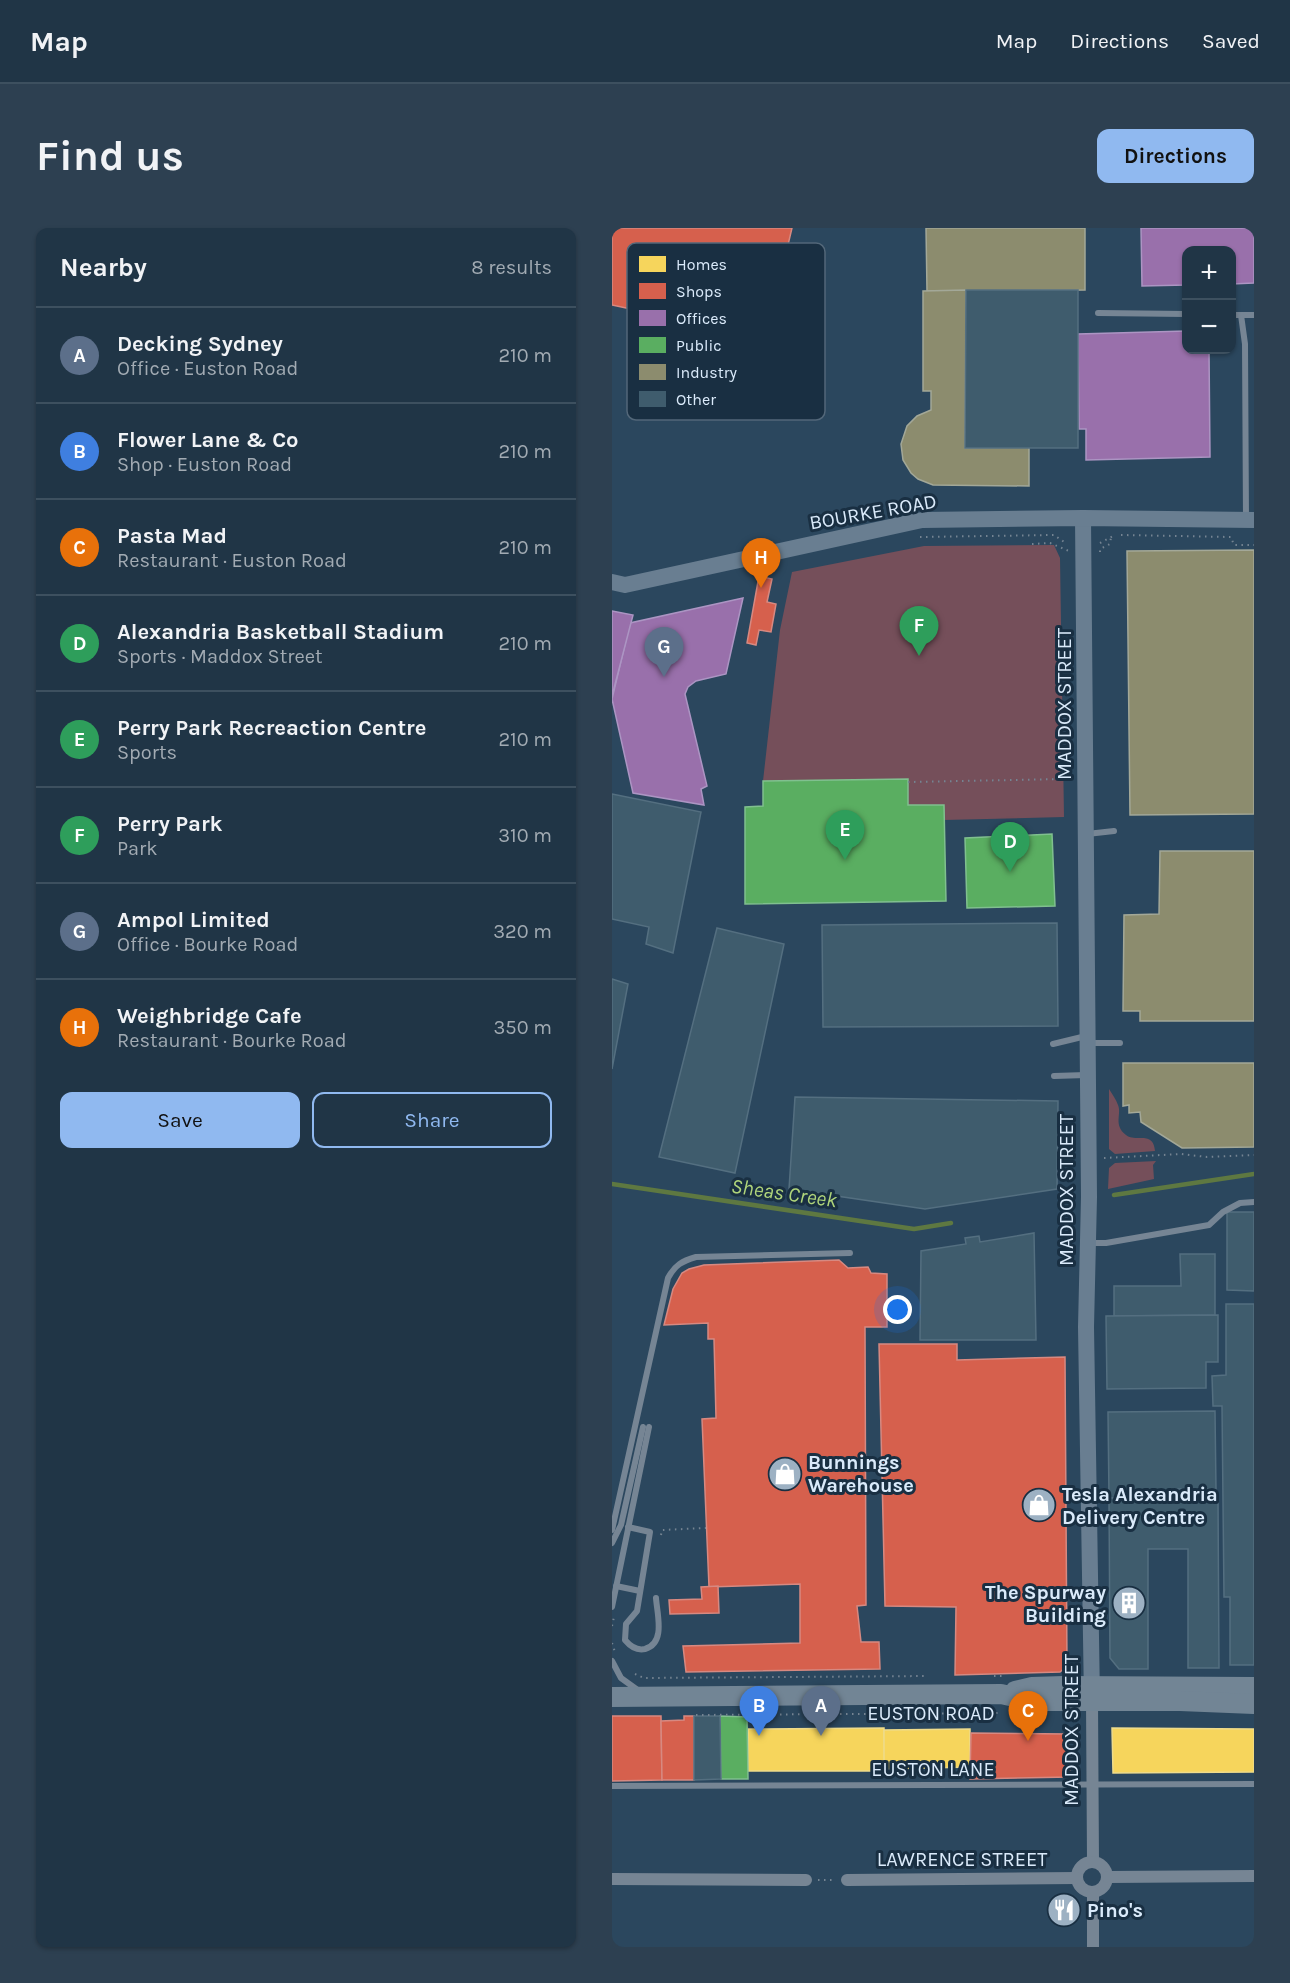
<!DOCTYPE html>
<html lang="en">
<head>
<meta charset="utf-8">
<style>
  :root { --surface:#203546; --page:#2d4051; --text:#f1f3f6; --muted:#a2abb3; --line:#3d505f; --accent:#90b9f0 }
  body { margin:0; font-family:Karla,sans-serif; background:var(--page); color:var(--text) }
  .controls { position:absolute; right:18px; top:18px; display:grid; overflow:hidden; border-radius:12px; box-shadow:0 2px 4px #0004 }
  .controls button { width:54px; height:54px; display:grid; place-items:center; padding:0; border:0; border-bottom:2px solid var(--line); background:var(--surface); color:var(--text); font:30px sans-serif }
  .you { position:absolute; left:286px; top:1082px; width:21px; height:21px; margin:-15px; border:4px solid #fff; border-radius:50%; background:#1a73e8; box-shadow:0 0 0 9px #1a73e833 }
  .badge { display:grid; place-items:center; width:39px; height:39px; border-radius:50%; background:var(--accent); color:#fff; font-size:20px; font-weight:700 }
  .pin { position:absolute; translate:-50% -50px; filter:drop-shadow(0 2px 3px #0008) }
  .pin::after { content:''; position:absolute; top:32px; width:21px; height:18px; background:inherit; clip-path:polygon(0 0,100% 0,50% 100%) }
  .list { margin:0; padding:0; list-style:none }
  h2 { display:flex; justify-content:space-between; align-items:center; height:78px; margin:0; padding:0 24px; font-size:26px }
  h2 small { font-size:20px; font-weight:400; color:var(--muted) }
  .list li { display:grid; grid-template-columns:39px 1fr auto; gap:18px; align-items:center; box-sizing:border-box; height:96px; padding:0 24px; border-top:2px solid var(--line) }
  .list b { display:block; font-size:22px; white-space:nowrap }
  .list p { margin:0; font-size:20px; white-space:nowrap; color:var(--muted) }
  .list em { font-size:20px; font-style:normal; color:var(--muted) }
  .actions { display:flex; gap:12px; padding:18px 24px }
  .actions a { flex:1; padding:14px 0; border:2px solid var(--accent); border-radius:12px; text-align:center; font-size:21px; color:var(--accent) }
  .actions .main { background:var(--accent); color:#111 }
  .map { position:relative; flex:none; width:642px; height:1719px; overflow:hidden; border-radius:12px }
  header { display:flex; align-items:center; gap:36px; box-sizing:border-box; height:84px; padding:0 30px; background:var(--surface); border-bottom:2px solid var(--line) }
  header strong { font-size:28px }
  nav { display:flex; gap:33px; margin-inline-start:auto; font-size:21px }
  .intro { display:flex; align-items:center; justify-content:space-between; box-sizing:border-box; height:144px; padding:0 36px }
  h1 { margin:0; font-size:42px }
  .button { padding:15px 27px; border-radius:12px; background:var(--accent); color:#111; font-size:21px; font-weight:700 }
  main { display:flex; gap:36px; padding:0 36px }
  aside { flex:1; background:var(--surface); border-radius:12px; box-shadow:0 2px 4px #0004 }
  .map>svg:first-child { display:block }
</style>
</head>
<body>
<header>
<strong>Map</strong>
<nav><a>Map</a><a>Directions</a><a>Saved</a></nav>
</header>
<div class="intro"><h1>Find us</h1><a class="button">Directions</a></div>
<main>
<aside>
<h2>Nearby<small>8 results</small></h2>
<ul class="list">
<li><span class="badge" style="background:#5c6f8a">A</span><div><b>Decking Sydney</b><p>Office · Euston Road</p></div><em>210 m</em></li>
<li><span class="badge" style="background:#3f7fe0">B</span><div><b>Flower Lane &amp; Co</b><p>Shop · Euston Road</p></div><em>210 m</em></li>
<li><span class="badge" style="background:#e8710a">C</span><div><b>Pasta Mad</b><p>Restaurant · Euston Road</p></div><em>210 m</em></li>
<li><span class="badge" style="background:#2e9e5b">D</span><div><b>Alexandria Basketball Stadium</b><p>Sports · Maddox Street</p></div><em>210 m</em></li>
<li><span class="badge" style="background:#2e9e5b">E</span><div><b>Perry Park Recreaction Centre</b><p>Sports</p></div><em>210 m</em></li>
<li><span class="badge" style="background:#2e9e5b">F</span><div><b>Perry Park</b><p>Park</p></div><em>310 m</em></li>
<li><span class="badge" style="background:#5c6f8a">G</span><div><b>Ampol Limited</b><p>Office · Bourke Road</p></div><em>320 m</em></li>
<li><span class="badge" style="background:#e8710a">H</span><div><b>Weighbridge Cafe</b><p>Restaurant · Bourke Road</p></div><em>350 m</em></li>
</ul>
<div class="actions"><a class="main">Save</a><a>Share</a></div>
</aside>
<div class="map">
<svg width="642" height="1719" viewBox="0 0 642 1719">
  <rect width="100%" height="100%" fill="#2b475e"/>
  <!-- green -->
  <g fill="#754f5a">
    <polygon points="442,317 448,330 452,589 332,592 332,577 296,577 296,552 151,553 168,402 180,344 312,318"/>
    <path d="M497 861C500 866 504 871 506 877 510 886 501 897 514 907 524 915 541 902 543 923L503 926 497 921Z"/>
    <polygon points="544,933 541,937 542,951 496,961 497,940 503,935"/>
  </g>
  <!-- homes -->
  <g fill="#f6d55c" stroke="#eedb8b" stroke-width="1.5">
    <polygon points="272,1500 273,1543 136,1543 136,1501"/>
    <polygon points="500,1500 642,1501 642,1544 501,1545"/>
    <polygon points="358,1501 358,1539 272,1541 272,1502"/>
  </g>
  <!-- shops -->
  <g fill="#d6604d" stroke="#d78981" stroke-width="1.5">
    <polygon points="0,0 180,0 154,110 0,77"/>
    <polygon points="147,348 160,351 155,374 164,376 159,404 147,402 144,417 135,415"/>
    <polygon points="227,1032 236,1040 256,1039 259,1045 275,1046 275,1099 253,1099 254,1377 245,1378 249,1414 267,1414 268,1441 74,1444 71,1418 188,1415 188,1356 97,1359 90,1191 104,1190 102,1111 96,1111 96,1095 52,1097 61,1061 70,1045 77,1041 92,1037"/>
    <polygon points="267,1116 345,1116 345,1132 453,1129 455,1438 448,1444 343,1447 344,1379 273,1378"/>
    <polygon points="106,1358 107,1385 58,1386 57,1372 90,1371 89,1359"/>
    <polygon points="0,1488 49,1488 50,1552 0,1553"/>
    <polygon points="72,1488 82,1488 82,1552 50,1552 49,1493 72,1492"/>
    <polygon points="359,1505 456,1506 458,1549 358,1551"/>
  </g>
  <!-- offices -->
  <g fill="#9970ab" stroke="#ac95c3" stroke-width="1.5">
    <polygon points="529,0 642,0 642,55 620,56 620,22 574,22 574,57 530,58"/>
    <polygon points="574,103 574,122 597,122 598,229 474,232 474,201 467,201 466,106"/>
    <polygon points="131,370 114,446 84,453 76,459 73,466 95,558 89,561 92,577 21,565 0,471 18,395"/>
    <polygon points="0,383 21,387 0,468"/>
  </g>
  <!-- public -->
  <g fill="#5aae61" stroke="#80c08f" stroke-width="1.5">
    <polygon points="296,551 296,577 332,577 334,673 133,676 133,579 151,578 151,553"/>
    <polygon points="440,606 443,678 355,680 353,610"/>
    <polygon points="108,1488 135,1489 136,1551 109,1551"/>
  </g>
  <!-- industry -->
  <g fill="#8c8c6e" stroke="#a3a898" stroke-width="1.5">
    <polygon points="314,0 473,0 473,62 315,63"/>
    <polygon points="354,62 353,220 417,219 417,258 321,257 306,251 299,245 291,232 289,216 295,198 305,188 319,182 319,163 311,163 311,63"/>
    <polygon points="642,322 642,586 518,587 515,323"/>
    <polygon points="548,623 642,623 642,793 528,793 528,783 511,783 512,687 547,686"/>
    <polygon points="511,835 642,835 642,919 570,920 529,894 528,884 517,885 517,877 511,878"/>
  </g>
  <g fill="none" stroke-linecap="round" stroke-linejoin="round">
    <!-- stream -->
    <g stroke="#5e7841" stroke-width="4.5">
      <polyline points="0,956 302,1001 339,995"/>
      <polyline points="502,967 642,946"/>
    </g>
  </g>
  <!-- building -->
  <g fill="#3f5c6d" stroke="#546f80" stroke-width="1.5">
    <polygon points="354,62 466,62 466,220 353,220"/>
    <polygon points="0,566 89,584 61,725 34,716 37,699 0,691"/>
    <polygon points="445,695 446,798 211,799 210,697"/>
    <polygon points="105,700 172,716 123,945 47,929"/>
    <polygon points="0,751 16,756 0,841"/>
    <polygon points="183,869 446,873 445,961 313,981 177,961"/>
    <polygon points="615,984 642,984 642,1063 615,1062"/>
    <polygon points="422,1005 424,1112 308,1112 309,1023 354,1016 353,1010 367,1008 368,1014"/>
    <polygon points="568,1026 603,1026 603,1087 502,1088 502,1058 569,1058"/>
    <polygon points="614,1076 642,1076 642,1437 618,1437 618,1369 612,1369 610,1178 601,1178 600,1148 614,1147"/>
    <polygon points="606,1087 606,1134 594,1134 594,1160 495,1161 494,1088"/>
    <polygon points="603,1183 604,1261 560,1261 560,1270 497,1270 496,1184"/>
    <polygon points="497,1270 606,1270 607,1440 576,1440 576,1321 536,1321 536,1441 507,1441 498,1430"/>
    <polygon points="82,1488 108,1488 109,1551 82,1552"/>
  </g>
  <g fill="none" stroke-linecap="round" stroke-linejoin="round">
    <!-- path -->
    <g stroke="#758492" stroke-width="2" stroke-dasharray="1.5 4.5" stroke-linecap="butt">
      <polyline points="509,307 619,309 622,317 642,317"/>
      <polyline points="308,309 442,307 455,316"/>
      <polyline points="488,315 503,307"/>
      <polyline points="420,316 438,315 457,323"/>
      <polyline points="488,324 488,321 498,316 499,309"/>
      <polyline points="296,554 453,551"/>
      <polyline points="492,930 569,926 595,929 642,927"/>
      <polyline points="49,1307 50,1302 94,1300"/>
      <polyline points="0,1398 2,1389"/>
      <polyline points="0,1415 3,1424"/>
      <polyline points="23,1446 32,1450 316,1448"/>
      <polyline points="382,1448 394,1448"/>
      <polyline points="84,1487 390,1485"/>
      <polyline points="206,1652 222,1652"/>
    </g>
    <!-- lane -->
    <g stroke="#768594" stroke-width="6">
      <polyline points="486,85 574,86"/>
      <polyline points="620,87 642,87"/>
      <polyline points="629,87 633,116 634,291"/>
      <polyline points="475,606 502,603"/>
      <polyline points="476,815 508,815"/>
      <polyline points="441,816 474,808"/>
      <polyline points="442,848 474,847"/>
      <polyline points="476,1015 494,1015 597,997 611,984 628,975 642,974"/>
      <path d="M16 1299 38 1304 25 1383 14 1396 13 1412C18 1418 24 1423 33 1421 54 1415 45 1386 44 1370"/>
      <path d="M0 1302 56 1050C63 1037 70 1033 84 1029L238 1025"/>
      <polyline points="0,1315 9,1297 31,1199"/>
      <polyline points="4,1358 28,1363"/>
      <polyline points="0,1379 37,1199"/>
      <polyline points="0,1433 9,1450 27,1463"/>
      <polyline points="0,1558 642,1556"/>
    </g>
    <!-- street -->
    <g stroke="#768594" stroke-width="12">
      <polyline points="480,1473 481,1634"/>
      <circle cx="480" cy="1649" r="15"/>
      <polyline points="496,1649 642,1648"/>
      <polyline points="0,1651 194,1652"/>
      <polyline points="235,1652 465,1650"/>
      <polyline points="481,1665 481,1719"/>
    </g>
    <!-- secondary -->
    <g stroke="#697e91" stroke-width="16">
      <polyline points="471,290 477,969 474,1099 480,1471"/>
      <polyline points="0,354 13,357 310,292 471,290 642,292"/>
    </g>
    <!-- primary -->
    <g stroke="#728595" stroke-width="20">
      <polyline points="403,1463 420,1459 452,1458 642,1459"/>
      <polyline points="0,1469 389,1466 421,1473 568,1473 642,1476"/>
    </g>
  </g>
  <!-- icons -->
  <defs>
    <symbol id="shop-disc" viewBox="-11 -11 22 22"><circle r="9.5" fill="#9db1c3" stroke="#192f42"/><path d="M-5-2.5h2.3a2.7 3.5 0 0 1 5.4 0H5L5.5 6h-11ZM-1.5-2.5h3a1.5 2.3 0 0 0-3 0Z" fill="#fff"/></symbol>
    <symbol id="building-disc" viewBox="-11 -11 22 22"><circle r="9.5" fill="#9db1c3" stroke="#192f42"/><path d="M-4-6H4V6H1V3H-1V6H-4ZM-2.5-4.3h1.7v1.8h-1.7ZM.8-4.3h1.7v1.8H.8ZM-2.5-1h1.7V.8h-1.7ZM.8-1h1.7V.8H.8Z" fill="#fff"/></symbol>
    <symbol id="restaurant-disc" viewBox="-11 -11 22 22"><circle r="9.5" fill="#9db1c3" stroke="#192f42"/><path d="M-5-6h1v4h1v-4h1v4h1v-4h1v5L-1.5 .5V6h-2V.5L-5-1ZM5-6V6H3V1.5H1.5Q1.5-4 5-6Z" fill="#fff"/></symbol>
  </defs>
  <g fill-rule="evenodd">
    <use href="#shop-disc" x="154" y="1227" width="38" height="38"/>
    <use href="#shop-disc" x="408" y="1258" width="38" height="38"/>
    <use href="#building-disc" x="498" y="1356" width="38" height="38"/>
    <use href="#restaurant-disc" x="433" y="1663" width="38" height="38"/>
  </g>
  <g text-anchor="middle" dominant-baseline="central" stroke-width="6" stroke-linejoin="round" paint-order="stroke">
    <!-- street labels -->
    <g font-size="20" fill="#daeafa" stroke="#192f42">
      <text transform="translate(261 284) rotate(-10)">BOURKE ROAD</text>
      <text transform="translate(452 476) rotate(-90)">MADDOX STREET</text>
      <text transform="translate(454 962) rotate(-90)">MADDOX STREET</text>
      <text x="319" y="1485">EUSTON ROAD</text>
      <text transform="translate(459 1502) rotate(-90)">MADDOX STREET</text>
      <text x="321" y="1541">EUSTON LANE</text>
      <text x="350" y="1631">LAWRENCE STREET</text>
    </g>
    <!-- poi labels -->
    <g font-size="20" font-weight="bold" fill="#daeafa" stroke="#192f42" text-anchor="start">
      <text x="196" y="1234">Bunnings<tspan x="196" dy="23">Warehouse</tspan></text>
      <text x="450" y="1266">Tesla Alexandria<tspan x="450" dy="23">Delivery Centre</tspan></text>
      <text x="494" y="1364" text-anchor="end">The Spurway<tspan x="494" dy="23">Building</tspan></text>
      <text x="475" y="1682">Pino's</text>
    </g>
    <!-- water labels -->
    <g font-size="21" font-style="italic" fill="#afd47b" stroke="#192f42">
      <text transform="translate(172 965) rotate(8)">Sheas Creek</text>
    </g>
  </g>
  <!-- legend -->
  <rect x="15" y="15" width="198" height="177" rx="9" fill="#192f42" stroke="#536779" stroke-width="1.5"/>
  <rect x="27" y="28" width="27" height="16" fill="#f6d55c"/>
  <rect x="27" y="55" width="27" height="16" fill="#d6604d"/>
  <rect x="27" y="82" width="27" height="16" fill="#9970ab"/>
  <rect x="27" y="109" width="27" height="16" fill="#5aae61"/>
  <rect x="27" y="136" width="27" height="16" fill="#8c8c6e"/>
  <rect x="27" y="163" width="27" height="16" fill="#3f5c6d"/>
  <g font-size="16" fill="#daeafa">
    <text x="64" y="42">Homes</text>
    <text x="64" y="69">Shops</text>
    <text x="64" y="96">Offices</text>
    <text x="64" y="123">Public</text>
    <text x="64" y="150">Industry</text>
    <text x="64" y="177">Other</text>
  </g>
</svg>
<div class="controls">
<button>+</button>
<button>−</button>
</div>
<div class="you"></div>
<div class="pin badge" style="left:209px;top:1508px;background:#5c6f8a">A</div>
<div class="pin badge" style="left:147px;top:1508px;background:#3f7fe0">B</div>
<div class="pin badge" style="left:416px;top:1513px;background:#e8710a">C</div>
<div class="pin badge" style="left:398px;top:644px;background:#2e9e5b">D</div>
<div class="pin badge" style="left:233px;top:632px;background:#2e9e5b">E</div>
<div class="pin badge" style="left:307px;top:428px;background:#2e9e5b">F</div>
<div class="pin badge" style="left:52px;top:449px;background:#5c6f8a">G</div>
<div class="pin badge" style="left:149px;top:360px;background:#e8710a">H</div>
</div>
</main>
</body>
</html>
